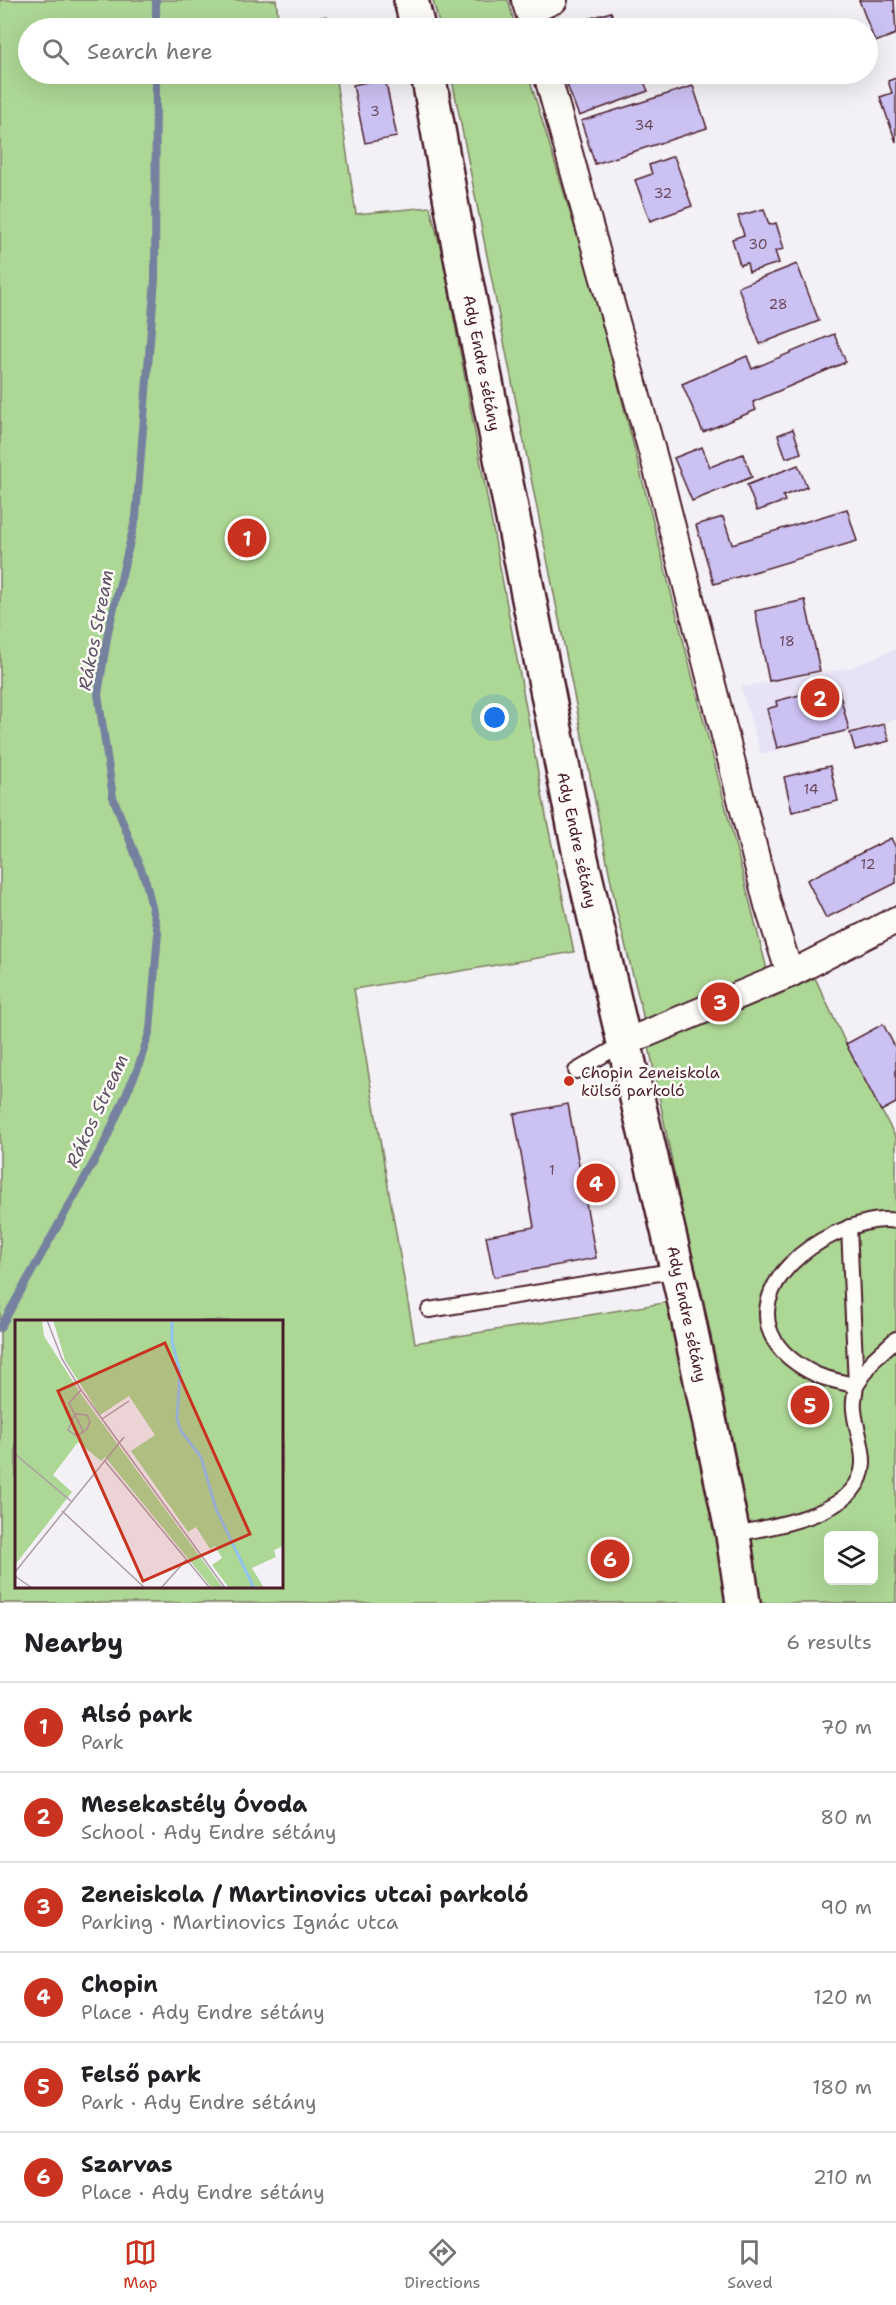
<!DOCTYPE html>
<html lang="en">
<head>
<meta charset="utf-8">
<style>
  :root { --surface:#fff; --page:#f6f6f6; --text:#202124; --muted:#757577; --line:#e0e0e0; --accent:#c8321e }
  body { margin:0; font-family:"Shantell Sans",sans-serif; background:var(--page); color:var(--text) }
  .controls { position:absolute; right:18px; bottom:18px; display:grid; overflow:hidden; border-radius:9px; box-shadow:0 6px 24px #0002 }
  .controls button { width:54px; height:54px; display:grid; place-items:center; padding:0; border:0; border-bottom:2px solid var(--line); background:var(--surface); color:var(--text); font:30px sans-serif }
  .you { position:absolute; left:495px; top:718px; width:21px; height:21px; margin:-15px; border:4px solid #fff; border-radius:50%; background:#1a73e8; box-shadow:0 0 0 9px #1a73e833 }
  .badge { display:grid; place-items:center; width:39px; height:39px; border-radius:50%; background:var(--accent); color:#fff; font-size:20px; font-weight:700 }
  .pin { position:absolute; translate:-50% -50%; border:3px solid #fff; box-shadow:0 2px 6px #0006 }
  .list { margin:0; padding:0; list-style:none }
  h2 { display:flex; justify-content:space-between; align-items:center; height:78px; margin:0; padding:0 24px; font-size:26px }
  h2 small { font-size:20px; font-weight:400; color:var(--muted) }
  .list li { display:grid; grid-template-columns:39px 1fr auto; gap:18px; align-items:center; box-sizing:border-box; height:90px; padding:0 24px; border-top:2px solid var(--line) }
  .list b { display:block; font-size:22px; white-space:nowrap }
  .list p { margin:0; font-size:20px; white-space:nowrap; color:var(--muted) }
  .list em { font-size:20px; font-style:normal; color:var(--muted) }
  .icon { flex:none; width:33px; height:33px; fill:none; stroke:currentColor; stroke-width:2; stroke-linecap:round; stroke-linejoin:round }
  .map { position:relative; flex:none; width:896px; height:1603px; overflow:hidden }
  .search { position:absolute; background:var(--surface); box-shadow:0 6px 24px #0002; left:18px; right:18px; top:18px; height:66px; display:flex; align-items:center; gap:15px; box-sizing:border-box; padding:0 21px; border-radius:33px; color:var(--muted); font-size:22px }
  .sheet { height:618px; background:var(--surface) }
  nav { display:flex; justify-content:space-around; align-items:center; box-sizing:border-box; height:84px; border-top:2px solid var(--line); background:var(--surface); font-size:16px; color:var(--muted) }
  nav a { display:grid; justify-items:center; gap:3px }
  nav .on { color:var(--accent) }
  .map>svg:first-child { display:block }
</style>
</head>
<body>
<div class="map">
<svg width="896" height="1603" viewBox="0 0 896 1603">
  <rect width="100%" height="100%" fill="#f3f0f6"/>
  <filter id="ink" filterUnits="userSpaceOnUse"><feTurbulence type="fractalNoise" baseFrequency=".0167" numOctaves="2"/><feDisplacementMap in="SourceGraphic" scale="12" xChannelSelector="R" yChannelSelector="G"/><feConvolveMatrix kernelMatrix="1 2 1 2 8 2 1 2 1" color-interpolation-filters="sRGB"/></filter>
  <g filter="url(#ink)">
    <!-- built -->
    <polygon fill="#e7e2f5" points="896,649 896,719 761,754 741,687 850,668"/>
    <!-- green -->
    <g fill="#add795" stroke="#7c7b60" stroke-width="1.5" fill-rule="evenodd">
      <path d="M0 0H276L279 24 326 16 328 28H28V74H335L356 214 430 207 442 254 547 821 574 952 354 989 415 1343 676 1301 738 1603H0ZM16 1321H282V1586H16Z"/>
      <polygon points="433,0 508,0 516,28 440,28"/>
      <path d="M451 74H528L596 298 774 997 815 978 846 1044 896 1138V1603H760L746 1507 704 1302 686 1232 642 1011 617 912ZM828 1536H874V1580H828Z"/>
    </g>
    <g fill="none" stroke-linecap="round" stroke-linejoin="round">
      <!-- stream -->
      <g stroke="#75819f" stroke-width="8">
        <polyline points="156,28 156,0"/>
        <polyline points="0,1328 104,1144 138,1068 150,1030 158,933 146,882 113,797 98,694 108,632 136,517 155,279 156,74"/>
      </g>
    </g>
    <!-- building -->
    <g fill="#ccc1f3" stroke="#4a1f2b" stroke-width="1.5">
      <polygon points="859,0 894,0 896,34 875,42"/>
      <polygon points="611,12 617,28 569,28 568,25"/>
      <polygon points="599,74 641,74 648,91 579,116 567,85"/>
      <polygon points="385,78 397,137 365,143 353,85"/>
      <polygon points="896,78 896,142 880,97 892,93 888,81"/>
      <polygon points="693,86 707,128 595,164 581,121"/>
      <polygon points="674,156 692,206 650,221 635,180 652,174 649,165"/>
      <polygon points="764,209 769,225 776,223 784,249 775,251 779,263 749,272 747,263 740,265 732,239 744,235 738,216"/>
      <polygon points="797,264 819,321 760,344 738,287"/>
      <polygon points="834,334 846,362 753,402 756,410 703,432 682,384 747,356 752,369"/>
      <polygon points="793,429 801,453 786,458 778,435"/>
      <polygon points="702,447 710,467 743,454 752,477 692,501 674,458"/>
      <polygon points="798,465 807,487 783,496 785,501 757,511 747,485"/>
      <polygon points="847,509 857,541 714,584 696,525 723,517 732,544"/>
      <polygon points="805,600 820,671 769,681 755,611"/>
      <polygon points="823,689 825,694 839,691 849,730 777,748 767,709 777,706 776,701"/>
      <polygon points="884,724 889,741 855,750 850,733"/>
      <polygon points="830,766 838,801 792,812 784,777"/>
      <polygon points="891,838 896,848 896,883 826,918 807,880"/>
      <polygon points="883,1024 896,1049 896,1103 881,1111 846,1044"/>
      <polygon points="568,1104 596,1258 494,1277 486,1236 534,1227 514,1114"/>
    </g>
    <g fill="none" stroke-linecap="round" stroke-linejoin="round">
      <defs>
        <g id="lane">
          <polyline points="576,1071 624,1043"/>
          <path d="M896 1221C875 1217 852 1226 834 1234 766 1266 733 1335 817 1375 828 1380 844 1382 856 1386L874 1359 896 1339"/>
          <polyline points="429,1310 678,1270"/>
          <path d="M733 1535C772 1525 860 1516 863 1464 864 1446 855 1427 854 1409 853 1402 855 1393 856 1386L849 1227"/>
        </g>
        <g id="street">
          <polyline points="525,0 534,28"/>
          <polyline points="529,11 554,0"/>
          <polyline points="547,74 660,480 768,905 790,974"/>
          <polyline points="624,1043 790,974 896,920"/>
        </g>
        <g id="secondary">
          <polyline points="411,0 418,28"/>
          <polyline points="428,74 461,257 579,850 685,1303 733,1535 743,1603"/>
        </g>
      </defs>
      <!-- lane casing -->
      <use href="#lane" stroke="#4a1f2b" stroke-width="18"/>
      <!-- street casing -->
      <use href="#street" stroke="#4a1f2b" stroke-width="30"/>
      <!-- secondary casing -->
      <use href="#secondary" stroke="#4a1f2b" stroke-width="38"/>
      <!-- lane -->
      <use href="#lane" stroke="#fdfcf7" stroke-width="14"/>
      <!-- street -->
      <use href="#street" stroke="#fdfcf7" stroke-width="26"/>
      <!-- secondary -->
      <use href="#secondary" stroke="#fdfcf7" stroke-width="33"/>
    </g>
  </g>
  <!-- markers -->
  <circle fill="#c8321e" stroke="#fdfcf7" stroke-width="2" cx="569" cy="1081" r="6"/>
  <g text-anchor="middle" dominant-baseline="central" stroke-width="5" stroke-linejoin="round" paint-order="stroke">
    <!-- number labels -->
    <g font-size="14" fill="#6a485d">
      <text x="375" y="111">3</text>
      <text x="644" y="125">34</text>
      <text x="663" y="193">32</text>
      <text x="758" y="244">30</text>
      <text x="778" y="304">28</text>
      <text x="787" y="641">18</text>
      <text x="811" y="789">14</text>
      <text x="868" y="864">12</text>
      <text x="552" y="1170">1</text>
    </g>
    <!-- street labels -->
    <g font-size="16" fill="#4a1f2b" stroke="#fdfcf7">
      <text transform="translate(482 363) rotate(79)">Ady Endre sétány</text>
      <text transform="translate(577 840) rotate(78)">Ady Endre sétány</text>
      <text transform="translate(687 1314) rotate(78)">Ady Endre sétány</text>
    </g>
    <!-- poi labels -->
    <g font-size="16" fill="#4a1f2b" stroke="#fdfcf7" text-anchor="start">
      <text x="581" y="1072">Chopin Zeneiskola<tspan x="581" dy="18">külső parkoló</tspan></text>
    </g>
    <!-- water labels -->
    <g font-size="18" font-style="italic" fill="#605065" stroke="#fdfcf7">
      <text transform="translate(96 630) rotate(-79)">Rákos Stream</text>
      <text transform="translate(97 1111) rotate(-65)">Rákos Stream</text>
    </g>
  </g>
  <!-- overview -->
  <g transform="translate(15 1320)">
    <rect width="268" height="268" fill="#f3f0f6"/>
    <path d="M0 0H27L29 16 66 74 208 268H197L90 137 86 141 63 122 38 155 57 172 0 245ZM38 0H268V226L259 230 261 237 237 248 249 268H214L197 245 207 238 200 226 195 229 181 207 173 212 116 131 140 115 114 76 85 95 50 40Z" fill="#add795"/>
    <path fill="none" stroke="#92c3ed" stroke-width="3" d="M157 0V21L165 53 162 99 166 111 186 137 201 189 239 268"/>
    <path fill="none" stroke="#af9ca5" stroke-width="1.5" d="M32 0 47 39 66 70 210 268M66 70 54 83 69 113M60 94 72 95 75 101 72 109 62 116 53 110ZM87 99 114 81M0 134 56 181M89 140 195 268M47 191 130 268M0 252 109 117M0 256 17 268M146 268 171 240"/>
    <path fill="#c8321e" fill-opacity="0.15" stroke="#c8321e" stroke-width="3" d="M150 23 235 214 128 261 43 71Z"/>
    <rect width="268" height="268" fill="none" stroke="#4a1f2b" stroke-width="3"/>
  </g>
</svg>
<div class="controls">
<button><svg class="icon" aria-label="layers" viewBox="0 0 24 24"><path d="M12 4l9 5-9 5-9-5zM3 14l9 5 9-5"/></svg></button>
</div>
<div class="you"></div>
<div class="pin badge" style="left:247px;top:538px">1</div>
<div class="pin badge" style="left:820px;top:698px">2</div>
<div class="pin badge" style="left:720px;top:1002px">3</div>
<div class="pin badge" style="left:596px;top:1183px">4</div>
<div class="pin badge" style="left:810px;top:1405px">5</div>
<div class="pin badge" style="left:610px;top:1559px">6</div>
<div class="search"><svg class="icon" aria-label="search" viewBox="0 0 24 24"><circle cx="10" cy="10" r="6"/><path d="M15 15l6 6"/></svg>Search here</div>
</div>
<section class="sheet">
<h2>Nearby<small>6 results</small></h2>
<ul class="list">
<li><span class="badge">1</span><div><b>Alsó park</b><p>Park</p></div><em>70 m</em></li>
<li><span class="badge">2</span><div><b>Mesekastély Óvoda</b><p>School · Ady Endre sétány</p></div><em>80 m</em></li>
<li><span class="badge">3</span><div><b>Zeneiskola / Martinovics utcai parkoló</b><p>Parking · Martinovics Ignác utca</p></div><em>90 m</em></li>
<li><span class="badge">4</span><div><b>Chopin</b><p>Place · Ady Endre sétány</p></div><em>120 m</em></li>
<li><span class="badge">5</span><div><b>Felső park</b><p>Park · Ady Endre sétány</p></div><em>180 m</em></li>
<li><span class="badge">6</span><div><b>Szarvas</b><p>Place · Ady Endre sétány</p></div><em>210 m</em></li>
</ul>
</section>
<nav>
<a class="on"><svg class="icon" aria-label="map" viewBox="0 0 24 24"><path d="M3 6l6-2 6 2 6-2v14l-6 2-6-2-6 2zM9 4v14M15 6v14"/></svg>Map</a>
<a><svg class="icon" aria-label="directions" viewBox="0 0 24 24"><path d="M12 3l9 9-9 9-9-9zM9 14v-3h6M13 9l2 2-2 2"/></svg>Directions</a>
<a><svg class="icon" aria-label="saved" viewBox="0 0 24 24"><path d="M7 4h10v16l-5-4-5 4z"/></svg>Saved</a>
</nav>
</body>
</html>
